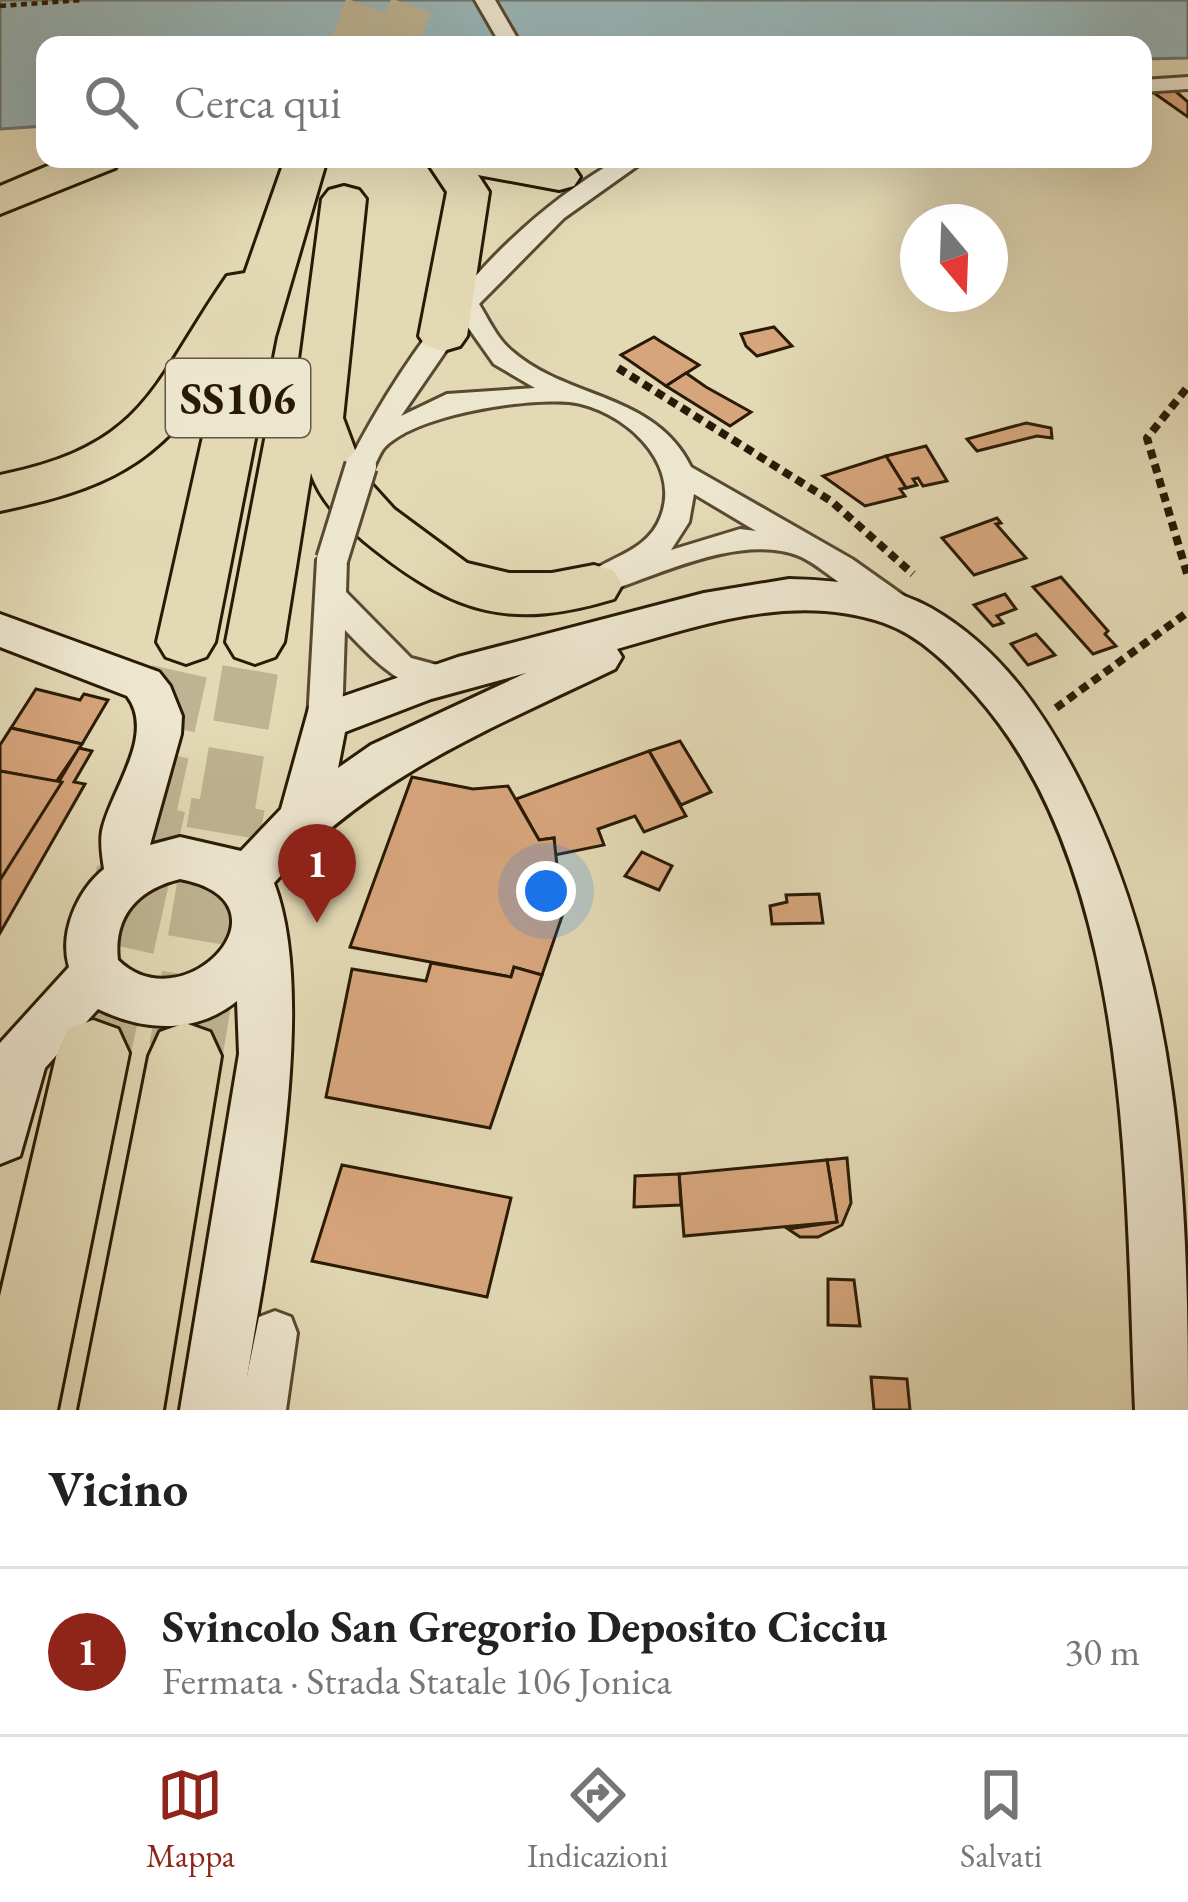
<!DOCTYPE html>
<html lang="it">
<head>
<meta charset="utf-8">
<style>
  :root { --surface:#fff; --page:#f6f6f6; --text:#222; --muted:#767676; --line:#e0e0e0; --accent:#8f2418 }
  body { margin:0; font-family:"EB Garamond",serif; background:var(--page); color:var(--text) }
  .compass { position:absolute; left:900px; top:204px; width:108px; height:108px; border-radius:50%; background:var(--surface); box-shadow:0 12px 48px #0002; rotate:161deg }
  .you { position:absolute; left:546px; top:891px; width:42px; height:42px; margin:-30px; border:9px solid #fff; border-radius:50%; background:#1a73e8; box-shadow:0 0 0 18px #1a73e833 }
  .badge { display:grid; place-items:center; width:78px; height:78px; border-radius:50%; background:var(--accent); color:#fff; font-size:39px; font-weight:700 }
  .pin { position:absolute; translate:-50% -99px; filter:drop-shadow(0 3px 6px #0008) }
  .pin::after { content:''; position:absolute; top:63px; width:42px; height:36px; background:inherit; clip-path:polygon(0 0,100% 0,50% 100%) }
  .list { margin:0; padding:0; list-style:none }
  h2 { display:flex; justify-content:space-between; align-items:center; height:156px; margin:0; padding:0 48px; font-size:51px }
  h2 small { font-size:39px; font-weight:400; color:var(--muted) }
  .list li { display:grid; grid-template-columns:78px 1fr auto; gap:36px; align-items:center; box-sizing:border-box; height:168px; padding:0 48px; border-top:3px solid var(--line) }
  .list b { display:block; font-size:45px; white-space:nowrap }
  .list p { margin:0; font-size:39px; white-space:nowrap; color:var(--muted) }
  .list em { font-size:39px; font-style:normal; color:var(--muted) }
  .icon { flex:none; width:66px; height:66px; fill:none; stroke:currentColor; stroke-width:2; stroke-linecap:round; stroke-linejoin:round }
  .map { position:relative; flex:none; width:1188px; height:1410px; overflow:hidden }
  .search { position:absolute; background:var(--surface); box-shadow:0 12px 48px #0002; left:36px; right:36px; top:36px; height:132px; display:flex; align-items:center; gap:30px; box-sizing:border-box; padding:0 42px; border-radius:24px; color:var(--muted); font-size:45px }
  .sheet { height:324px; background:var(--surface) }
  nav { display:flex; justify-content:space-around; align-items:center; box-sizing:border-box; height:168px; border-top:3px solid var(--line); background:var(--surface); font-size:33px; color:var(--muted) }
  nav a { display:grid; justify-items:center; gap:6px }
  nav .on { color:var(--accent) }
  .map>svg:first-child { display:block }
</style>
</head>
<body>
<div class="map">
<svg width="1188" height="1410" viewBox="0 0 1188 1410">
  <rect width="100%" height="100%" fill="#e3d9b5"/>
  <filter id="stains"><feTurbulence type="fractalNoise" baseFrequency=".00167" numOctaves="4"/><feColorMatrix values="0 0 0 0 .2 0 0 0 0 .09 0 0 0 0 .02 0 0 0 .5 -.17"/></filter>
  <radialGradient id="worn" r=".72"><stop offset=".6" stop-color="#630" stop-opacity="0"/><stop offset="1" stop-color="#630" stop-opacity=".3"/></radialGradient>
  <!-- water -->
  <polygon fill="#9ab7b9" stroke="#6d7871" stroke-width="3" points="0,0 1188,0 1188,58 1143,59 1143,45 45,45 45,126 0,129"/>
  <!-- building -->
  <g fill="#d7a57c" stroke="#291a05" stroke-width="3">
    <polygon points="1173,89 1188,102 1188,117 1154,93"/>
    <polygon points="774,327 792,346 757,356 746,346 741,334"/>
    <polygon points="654,337 660,341 699,365 666,386 621,355"/>
    <polygon points="686,373 706,387 751,412 730,426 666,386"/>
    <polygon points="1026,423 1051,428 1052,438 1037,436 977,451 967,439"/>
    <polygon points="926,446 947,481 923,486 918,478 913,479 917,485 906,488 886,456"/>
    <polygon points="886,456 906,488 900,489 905,496 865,506 823,476"/>
    <polygon points="997,518 1001,523 996,524 1026,558 974,575 942,538"/>
    <polygon points="1061,577 1108,631 1105,634 1116,646 1093,654 1033,587"/>
    <polygon points="1005,594 1016,609 997,616 1003,623 993,626 974,605"/>
    <polygon points="1036,634 1055,655 1028,665 1011,644"/>
    <polygon points="36,689 80,700 84,694 108,700 82,744 11,728"/>
    <polygon points="11,728 82,744 56,782 0,771 0,745"/>
    <polygon points="680,741 711,792 681,805 649,751"/>
    <polygon points="79,748 92,751 74,782 85,784 0,933 0,880"/>
    <polygon points="649,751 686,816 644,832 635,816 598,829 604,845 555,855 554,838 539,840 516,799"/>
    <polygon points="0,771 62,782 0,880"/>
    <polygon points="412,777 473,789 508,786 539,840 554,838 559,884 572,887 542,975 514,967 511,977 350,947"/>
    <polygon points="642,852 672,866 659,890 625,876"/>
    <polygon points="819,894 823,923 772,924 770,906 787,902 786,895"/>
    <polygon points="431,963 511,977 514,967 542,975 490,1128 326,1097 352,969 426,981"/>
    <polygon points="847,1158 851,1203 842,1225 818,1237 800,1237 788,1229 837,1222 827,1160"/>
    <polygon points="827,1160 837,1222 684,1236 679,1174"/>
    <polygon points="342,1165 511,1198 487,1297 312,1261"/>
    <polygon points="679,1174 681,1205 634,1207 635,1176"/>
    <polygon points="828,1279 854,1280 860,1326 828,1325"/>
    <polygon points="871,1377 907,1379 910,1410 874,1410"/>
  </g>
  <g fill="none" stroke-linecap="round" stroke-linejoin="round">
    <!-- highway-tunnel-far2 -->
    <g stroke="#beb392" stroke-width="42" stroke-dasharray="42 21" stroke-linecap="butt">
      <polyline points="351,45 368,0"/>
      <polyline points="397,45 413,0"/>
    </g>
    <!-- highway-tunnel-far1 -->
    <g stroke="#beb392" stroke-width="56" stroke-dasharray="56 27" stroke-linecap="butt">
      <polyline points="149,807 186,642"/>
      <polyline points="227,807 255,642"/>
    </g>
    <!-- highway-tunnel -->
    <g stroke="#beb392" stroke-width="74" stroke-dasharray="74 36" stroke-linecap="butt">
      <polyline points="186,1050 228,804"/>
      <polyline points="93,1053 149,804"/>
    </g>
    <defs>
      <g id="street">
        <polygon points="475,0 495,0 521,45 501,45"/>
        <polygon points="1188,77 1188,89 1143,92 1143,80"/>
        <path d="M619 159H647L564 218 479 304C489 320 497 339 512 351 568 400 655 393 691 467L852 559 917 605 922 613 917 621C886 631 831 569 799 556 738 532 651 579 594 596L583 593 579 585C595 557 646 558 661 516 682 461 621 408 569 402 524 398 415 415 384 448 379 454 375 466 371 473H351L347 466C409 344 499 227 619 159ZM465 323 494 364 535 388 447 394 401 416ZM694 494 756 531 740 529 671 550 689 522Z"/>
        <path d="M332 549 347 560 346 592 411 658 456 670 461 679 456 688C411 702 373 659 345 630L342 721 337 730H313L308 721 317 560Z"/>
        <polygon points="275,1311 291,1317 297,1333 286,1410 240,1410 259,1317"/>
      </g>
      <path id="secondary" d="M789 579C834 580 890 585 931 608 1001 648 1046 715 1082 786 1180 983 1188 1195 1188 1410H1135C1125 1187 1134 873 976 695 951 667 921 636 884 623 795 592 704 624 617 649L622 657 615 669C488 730 370 776 274 883 322 1009 262 1272 242 1410H180L239 1054 237 1001C195 1035 143 1031 98 1009L45 1068 20 1156 0 1164V1043L69 967C59 933 77 891 104 869 102 856 100 843 102 831 110 791 157 735 127 696L0 647V614L159 672 170 686 182 716 181 734 150 845 180 837 241 851 281 809 309 708 458 657 704 593ZM526 673 371 745 338 768 345 732 431 699ZM180 879C300 902 184 1025 118 960 113 916 138 889 180 879Z"/>
      <g id="highway">
        <polygon points="64,159 121,159 115,168 0,214 0,186"/>
        <path d="M285 159H327L275 337 215 642 206 657 186 664 166 657 157 642 217 374C158 466 105 489 0 511V475C147 445 151 386 227 276L245 273Z"/>
        <polygon points="425,159 530,159 574,168 580,177 574,186 559,190 478,175 489,192 467,336 460,346 443,351 426,346 419,336 447,192"/>
        <path d="M344 186 359 190 366 199 343 418 365 477 394 509 467 563 509 573H552L594 565 614 571 622 585 614 599C512 630 456 614 375 550 350 530 321 504 311 473L284 642 275 657 255 664 235 657 226 642 276 382 284 371 300 367 322 199 329 190Z"/>
        <polygon points="93,1020 118,1029 129,1053 57,1410 0,1410 0,1296 57,1053 68,1029"/>
        <polygon points="185,1023 210,1032 221,1056 163,1410 79,1410 149,1056 160,1032"/>
      </g>
    </defs>
    <!-- street casing -->
    <use href="#street" stroke="#584a31" stroke-width="6"/>
    <!-- secondary casing -->
    <use href="#secondary" stroke="#291a05" stroke-width="6"/>
    <!-- highway casing -->
    <use href="#highway" stroke="#291a05" stroke-width="6"/>
    <!-- path-far1 -->
    <polyline stroke="#291a05" stroke-width="4.5" stroke-dasharray="6 4.5" stroke-linecap="butt" points="0,6 82,0"/>
    <!-- path -->
    <g stroke="#291a05" stroke-width="8" stroke-dasharray="9 6" stroke-linecap="butt">
      <polyline points="618,368 831,501 913,574"/>
      <polyline points="1186,389 1147,438 1188,577"/>
      <polyline points="1056,708 1188,612"/>
    </g>
    <!-- street -->
    <use href="#street" fill="#ede6cf" fill-rule="evenodd"/>
    <!-- secondary -->
    <use href="#secondary" fill="#ede6cf" fill-rule="evenodd"/>
    <!-- highway -->
    <use href="#highway" fill="#e3d9b5" fill-rule="evenodd"/>
    <defs>
      <polyline id="street-bridge" points="332,560 361,466"/>
    </defs>
    <!-- street-bridge casing -->
    <use href="#street-bridge" stroke="#584a31" stroke-width="36" stroke-linecap="butt"/>
    <!-- street-bridge -->
    <use href="#street-bridge" stroke="#ede6cf" stroke-width="30"/>
  </g>
  <g text-anchor="middle" dominant-baseline="central" stroke-width="10" stroke-linejoin="round" paint-order="stroke">
    <!-- shield labels -->
    <rect fill="#ede6cf" stroke="#645742" stroke-width="3" x="166" y="359" width="144" height="78" rx="9"/>
    <g font-size="45" font-weight="bold" fill="#291a05">
      <text x="238" y="398">SS106</text>
    </g>
  </g>
  <rect width="100%" height="100%" filter="url(#stains)"/>
  <rect width="100%" height="100%" fill="url(#worn)"/>
</svg>
<svg class="compass" viewBox="-18 -18 36 36"><path d="M0-13l5 13h-10z" fill="#e53935"/><path d="M0 13l5-13h-10z" fill="#767676"/></svg>
<div class="you"></div>
<div class="pin badge" style="left:317px;top:923px">1</div>
<div class="search"><svg class="icon" aria-label="search" viewBox="0 0 24 24"><circle cx="10" cy="10" r="6"/><path d="M15 15l6 6"/></svg>Cerca qui</div>
</div>
<section class="sheet">
<h2>Vicino<small></small></h2>
<ul class="list">
<li><span class="badge">1</span><div><b>Svincolo San Gregorio Deposito Cicciu</b><p>Fermata · Strada Statale 106 Jonica</p></div><em>30 m</em></li>
</ul>
</section>
<nav>
<a class="on"><svg class="icon" aria-label="map" viewBox="0 0 24 24"><path d="M3 6l6-2 6 2 6-2v14l-6 2-6-2-6 2zM9 4v14M15 6v14"/></svg>Mappa</a>
<a><svg class="icon" aria-label="directions" viewBox="0 0 24 24"><path d="M12 3l9 9-9 9-9-9zM9 14v-3h6M13 9l2 2-2 2"/></svg>Indicazioni</a>
<a><svg class="icon" aria-label="saved" viewBox="0 0 24 24"><path d="M7 4h10v16l-5-4-5 4z"/></svg>Salvati</a>
</nav>
</body>
</html>
